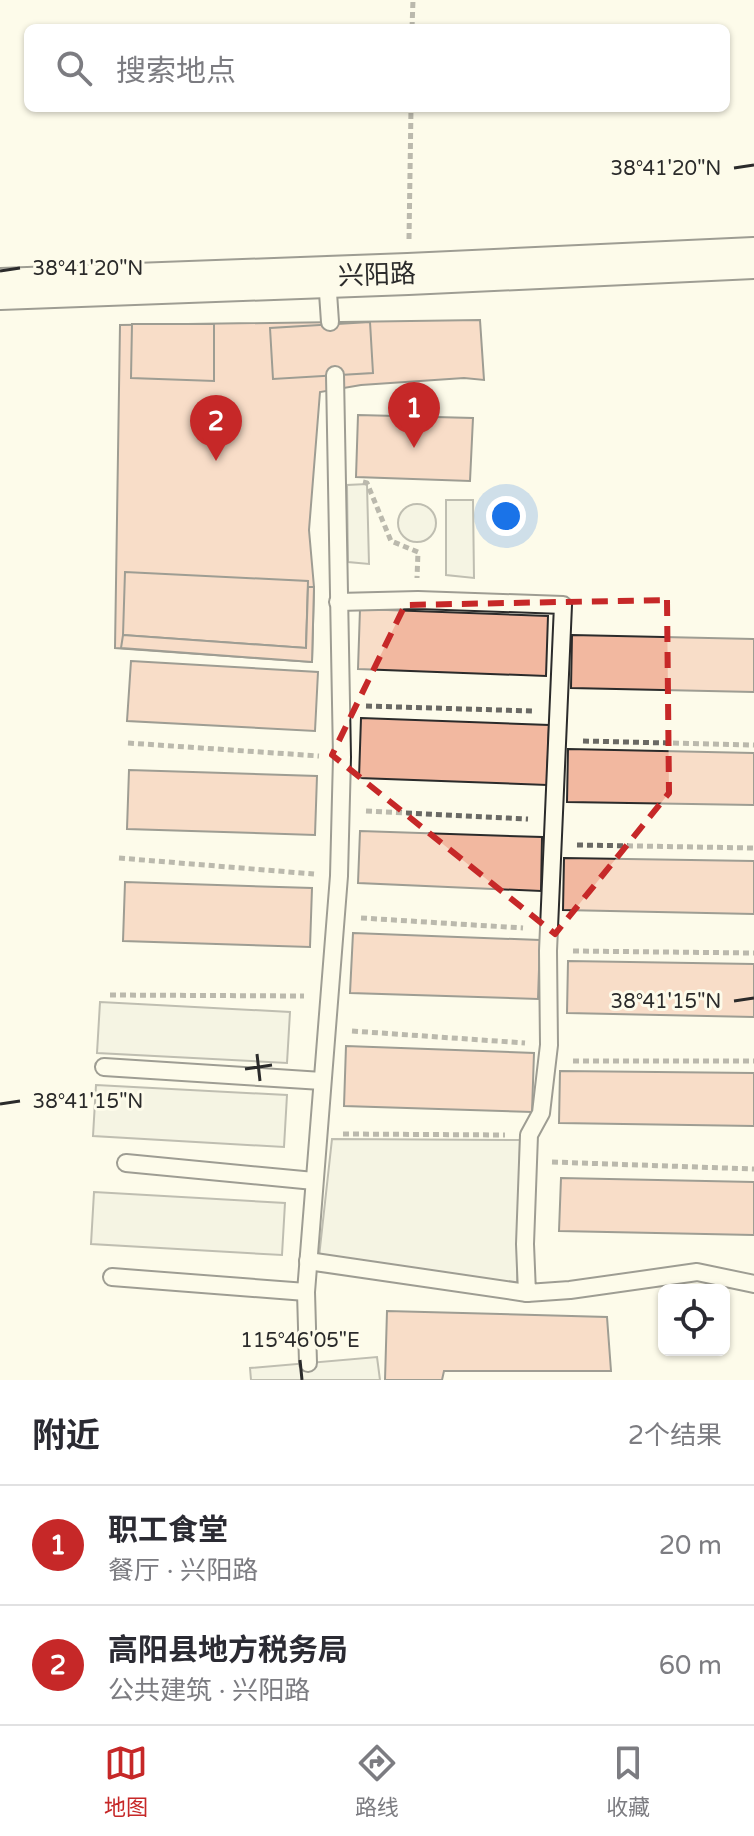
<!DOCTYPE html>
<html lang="zh">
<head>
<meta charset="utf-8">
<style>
  :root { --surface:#fff; --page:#f7f7f7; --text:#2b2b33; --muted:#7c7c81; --line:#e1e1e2; --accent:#c62828 }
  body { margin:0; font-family:"Varela Round","Noto Sans SC",sans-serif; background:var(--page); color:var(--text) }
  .controls { position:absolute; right:24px; bottom:24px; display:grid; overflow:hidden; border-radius:12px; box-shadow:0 2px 6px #0004 }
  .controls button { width:72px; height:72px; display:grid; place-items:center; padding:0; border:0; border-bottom:2px solid var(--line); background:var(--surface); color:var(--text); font:40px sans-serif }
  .you { position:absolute; left:506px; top:516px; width:28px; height:28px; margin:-20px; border:6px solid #fff; border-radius:50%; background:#1a73e8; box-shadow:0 0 0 12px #1a73e833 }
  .badge { display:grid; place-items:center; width:52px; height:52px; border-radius:50%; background:var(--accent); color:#fff; font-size:26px; font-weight:700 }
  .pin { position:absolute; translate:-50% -66px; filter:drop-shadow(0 2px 4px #0008) }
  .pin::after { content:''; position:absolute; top:42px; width:28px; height:24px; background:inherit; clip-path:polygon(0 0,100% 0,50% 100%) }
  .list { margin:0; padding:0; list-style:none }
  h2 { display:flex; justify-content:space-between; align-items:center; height:104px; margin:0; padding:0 32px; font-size:34px }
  h2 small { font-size:26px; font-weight:400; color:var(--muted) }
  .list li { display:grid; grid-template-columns:52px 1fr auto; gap:24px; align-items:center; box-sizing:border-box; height:120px; padding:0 32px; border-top:2px solid var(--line) }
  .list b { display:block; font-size:30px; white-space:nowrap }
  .list p { margin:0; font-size:26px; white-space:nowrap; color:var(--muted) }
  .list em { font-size:26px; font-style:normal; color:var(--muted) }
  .icon { flex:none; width:44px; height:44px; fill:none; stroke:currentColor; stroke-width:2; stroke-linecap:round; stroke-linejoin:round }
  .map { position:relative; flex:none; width:754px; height:1380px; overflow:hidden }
  .search { position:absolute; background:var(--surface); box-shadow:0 2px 6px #0004; left:24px; right:24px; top:24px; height:88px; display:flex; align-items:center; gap:20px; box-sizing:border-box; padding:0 28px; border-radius:12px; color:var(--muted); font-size:30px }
  .sheet { height:344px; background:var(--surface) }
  nav { display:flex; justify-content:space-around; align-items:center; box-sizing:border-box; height:112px; border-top:2px solid var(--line); background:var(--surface); font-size:22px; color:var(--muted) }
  nav a { display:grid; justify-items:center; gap:4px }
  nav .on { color:var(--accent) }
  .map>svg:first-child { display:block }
</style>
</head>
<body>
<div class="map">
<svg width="754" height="1380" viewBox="0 0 754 1380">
  <rect width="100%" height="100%" fill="#fdfbea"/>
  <!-- green -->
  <g fill="#ecebdb" stroke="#74746e" stroke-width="2">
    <polygon points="367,484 369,564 348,562 347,485"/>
    <polygon points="446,500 473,500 474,578 446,575"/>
    <circle cx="417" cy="523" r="19"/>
  </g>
  <!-- parking -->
  <g fill="#eceadb" stroke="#74746e" stroke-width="2">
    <polygon points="100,1002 290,1012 287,1063 97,1053"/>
    <polygon points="96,1085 287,1095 284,1147 93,1136"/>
    <polygon points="332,1139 520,1140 517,1288 319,1257"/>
    <polygon points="94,1192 285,1203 282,1255 91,1244"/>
    <polygon points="377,1357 380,1380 251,1380 250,1368"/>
  </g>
  <!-- building -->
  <g fill="#f2b8a0" stroke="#2b2b2b" stroke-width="2">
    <polygon points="480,320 484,380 464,378 361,385 320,392 309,530 314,587 312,662 115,648 120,325"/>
    <polygon points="370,322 373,373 273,379 270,328"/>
    <polygon points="132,324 214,324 214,381 131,378"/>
    <polygon points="358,415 473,418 470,481 356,477"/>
    <polygon points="125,572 308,581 306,648 123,635"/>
    <polygon points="308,587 314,587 312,662 121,648 123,635 306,648"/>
    <polygon points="360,609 548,616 546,676 358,669"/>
    <polygon points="572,635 754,639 754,692 571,688"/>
    <polygon points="131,661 318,672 315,731 127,721"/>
    <polygon points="361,718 549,725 547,785 359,778"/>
    <polygon points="568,749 754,753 754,805 567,802"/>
    <polygon points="129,770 317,776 315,835 127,829"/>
    <polygon points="360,831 542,837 541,891 358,883"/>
    <polygon points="564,858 754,861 754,914 563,910"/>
    <polygon points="125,882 312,888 310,947 123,941"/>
    <polygon points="353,933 540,940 538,999 350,993"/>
    <polygon points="568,961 754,964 754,1017 567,1013"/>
    <polygon points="346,1046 534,1053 532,1112 344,1106"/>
    <polygon points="560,1071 754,1073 754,1126 559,1123"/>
    <polygon points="561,1178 754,1182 754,1235 559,1231"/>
    <polygon points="387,1311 607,1317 611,1371 444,1371 442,1380 385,1380"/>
  </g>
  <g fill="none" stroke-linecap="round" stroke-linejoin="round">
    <defs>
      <g id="service">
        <polyline points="327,278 330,322"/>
        <polyline points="338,602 418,600 563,605 548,951 549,1045 541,1113 529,1135 525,1244 527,1293 570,1290 697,1272 754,1284"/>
        <polyline points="104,1067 322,1081"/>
        <polyline points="126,1163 314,1181"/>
        <polyline points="308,1261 527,1293"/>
        <polyline points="112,1277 306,1292 339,876 342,757 335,375"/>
        <polyline points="306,1292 308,1363"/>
      </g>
      <polyline id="tertiary" points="0,289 408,274 754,258"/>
    </defs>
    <!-- service casing -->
    <use href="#service" stroke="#2b2b2b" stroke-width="20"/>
    <!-- tertiary casing -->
    <use href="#tertiary" stroke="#2b2b2b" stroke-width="44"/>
    <!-- path -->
    <g stroke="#6a6964" stroke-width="5" stroke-dasharray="6 4" stroke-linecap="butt">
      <polyline points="412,28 413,0"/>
      <polyline points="409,239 411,108"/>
      <polyline points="363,482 367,483 391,541 418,552 417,578"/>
      <polyline points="366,706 532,711"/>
      <polyline points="583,741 754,745"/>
      <polyline points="128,743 319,756"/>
      <polyline points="366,811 528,819"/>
      <polyline points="577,845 754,848"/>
      <polyline points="119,858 314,874"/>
      <polyline points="361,918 523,928"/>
      <polyline points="573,951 754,953"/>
      <polyline points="110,995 304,996"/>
      <polyline points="352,1031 525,1043"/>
      <polyline points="573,1061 754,1061"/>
      <polyline points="343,1134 505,1135"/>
      <polyline points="552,1162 754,1169"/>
    </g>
    <!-- service -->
    <use href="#service" stroke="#fdfbea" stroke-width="16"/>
    <!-- tertiary -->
    <use href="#tertiary" stroke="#fdfbea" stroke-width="40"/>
  </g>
  <!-- marked area -->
  <path d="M0 0H754V1380H0ZM667 600 669 793 555 934 332 755 405 605Z" fill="#fdfbea" fill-opacity=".55" fill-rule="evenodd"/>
  <path fill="none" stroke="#c62828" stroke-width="6" stroke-dasharray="16 10" stroke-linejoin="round" d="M667 600 669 793 555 934 332 755 405 605Z"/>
  <!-- ticks -->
  <path fill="none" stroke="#2b2b2b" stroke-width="3" d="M734 168 754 165M0 271 20 268M734 1001 754 998M257 1054 260 1081M245 1069 272 1065M0 1104 20 1101M300 1360 302 1380"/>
  <g text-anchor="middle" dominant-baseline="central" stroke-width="6" stroke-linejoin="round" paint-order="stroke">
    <!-- street labels -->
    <g font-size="26" fill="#2b2b2b" stroke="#fdfbea">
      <text transform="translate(377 275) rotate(-2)">兴阳路</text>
    </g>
  </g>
  <g font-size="20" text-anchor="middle" fill="#2b2b2b" stroke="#fdfbea" stroke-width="6" stroke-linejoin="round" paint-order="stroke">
    <text x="666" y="175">38°41'20"N</text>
    <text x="88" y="275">38°41'20"N</text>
    <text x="666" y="1008">38°41'15"N</text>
    <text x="88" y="1108">38°41'15"N</text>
    <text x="300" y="1347">115°46'05"E</text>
  </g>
</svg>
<div class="controls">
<button><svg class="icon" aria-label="locate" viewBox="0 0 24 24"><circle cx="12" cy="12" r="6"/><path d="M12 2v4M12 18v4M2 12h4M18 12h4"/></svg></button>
</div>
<div class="you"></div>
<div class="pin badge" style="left:414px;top:448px">1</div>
<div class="pin badge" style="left:216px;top:461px">2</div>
<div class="search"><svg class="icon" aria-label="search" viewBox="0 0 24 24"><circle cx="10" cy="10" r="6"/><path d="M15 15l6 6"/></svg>搜索地点</div>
</div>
<section class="sheet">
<h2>附近<small>2个结果</small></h2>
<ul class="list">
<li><span class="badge">1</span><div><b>职工食堂</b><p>餐厅 · 兴阳路</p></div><em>20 m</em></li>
<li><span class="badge">2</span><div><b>高阳县地方税务局</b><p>公共建筑 · 兴阳路</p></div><em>60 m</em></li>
</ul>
</section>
<nav>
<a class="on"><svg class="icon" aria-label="map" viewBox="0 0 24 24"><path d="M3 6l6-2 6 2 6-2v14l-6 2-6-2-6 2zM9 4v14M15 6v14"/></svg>地图</a>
<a><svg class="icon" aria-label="directions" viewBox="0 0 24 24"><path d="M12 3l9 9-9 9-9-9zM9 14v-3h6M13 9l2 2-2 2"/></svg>路线</a>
<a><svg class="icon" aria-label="saved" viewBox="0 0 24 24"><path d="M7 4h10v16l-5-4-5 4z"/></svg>收藏</a>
</nav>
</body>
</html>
